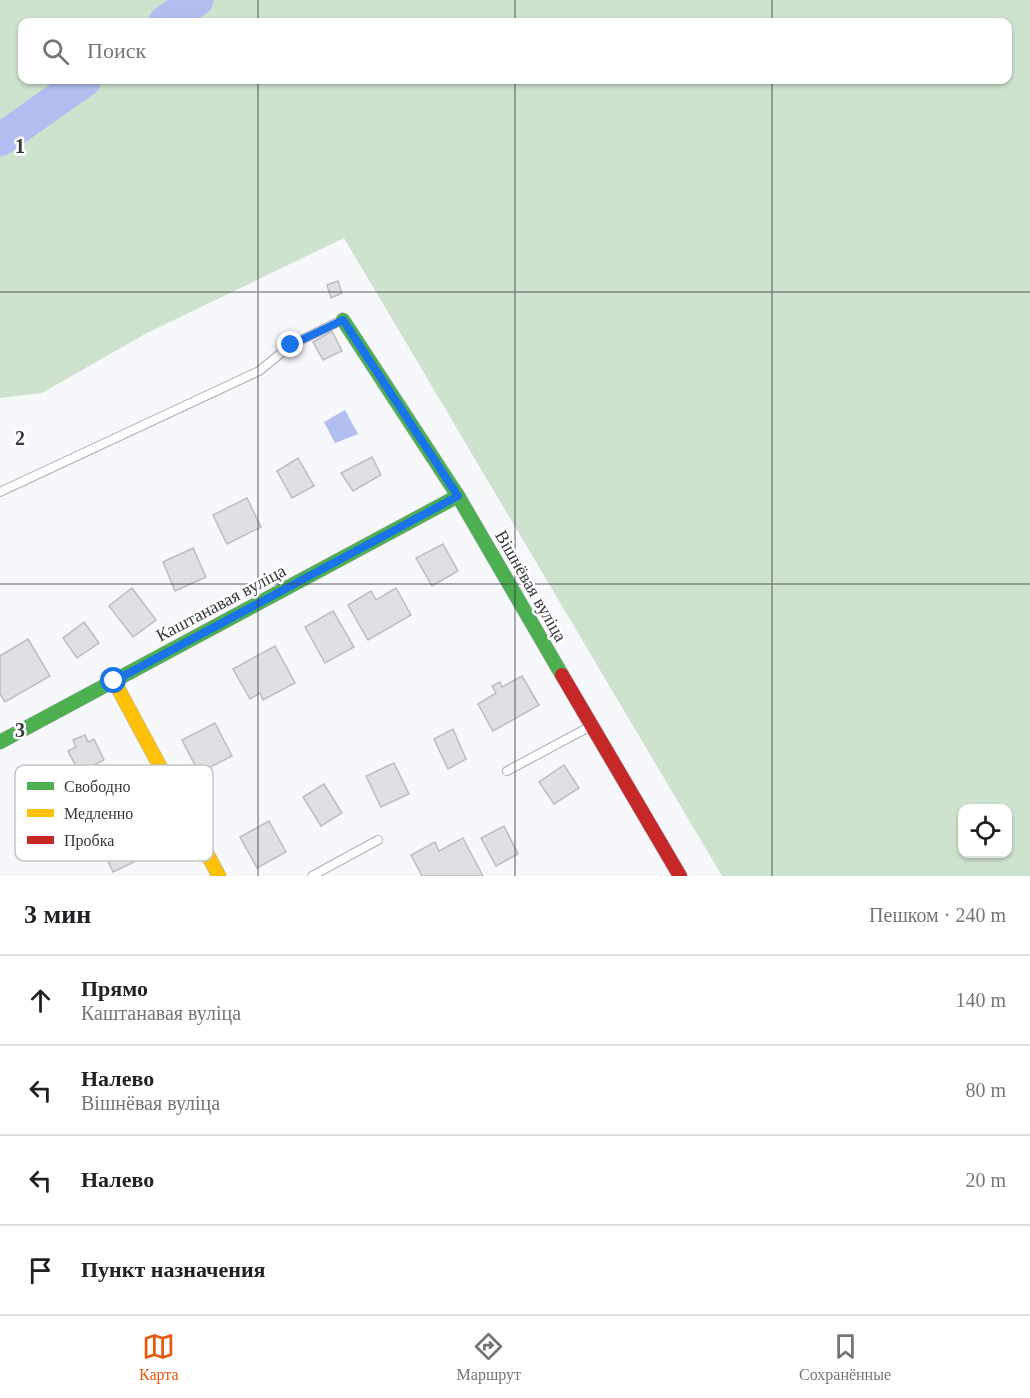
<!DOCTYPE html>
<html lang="ru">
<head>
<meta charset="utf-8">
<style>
  :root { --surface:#fff; --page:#f6f6f6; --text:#202124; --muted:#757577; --line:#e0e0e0; --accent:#ea580c }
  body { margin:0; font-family:Georgia,serif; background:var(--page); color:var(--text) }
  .controls { position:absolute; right:18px; bottom:18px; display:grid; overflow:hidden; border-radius:12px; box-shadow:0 2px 4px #0004 }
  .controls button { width:54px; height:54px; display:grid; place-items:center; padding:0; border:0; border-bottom:2px solid var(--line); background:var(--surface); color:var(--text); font:30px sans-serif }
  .stop { position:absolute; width:18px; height:18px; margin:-14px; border:4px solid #1a73e8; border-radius:50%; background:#fff }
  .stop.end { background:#1a73e8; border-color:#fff; box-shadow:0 2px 6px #0008 }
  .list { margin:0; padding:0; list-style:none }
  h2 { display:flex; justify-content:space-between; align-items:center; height:78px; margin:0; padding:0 24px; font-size:26px }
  h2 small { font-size:20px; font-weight:400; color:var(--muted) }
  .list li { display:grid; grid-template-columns:39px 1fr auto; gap:18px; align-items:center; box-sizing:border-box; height:90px; padding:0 24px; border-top:2px solid var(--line) }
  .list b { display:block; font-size:22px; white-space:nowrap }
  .list p { margin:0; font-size:20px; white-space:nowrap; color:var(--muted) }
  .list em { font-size:20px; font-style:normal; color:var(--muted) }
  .icon { flex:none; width:33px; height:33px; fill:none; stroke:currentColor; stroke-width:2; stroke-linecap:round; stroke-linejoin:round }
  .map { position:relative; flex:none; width:1030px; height:876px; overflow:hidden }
  .search { position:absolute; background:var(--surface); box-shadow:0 2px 4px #0004; left:18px; right:18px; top:18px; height:66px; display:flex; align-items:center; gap:15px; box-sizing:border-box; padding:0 21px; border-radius:12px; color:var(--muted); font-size:22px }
  .sheet { height:438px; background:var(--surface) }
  nav { display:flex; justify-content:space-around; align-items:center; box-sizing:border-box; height:84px; border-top:2px solid var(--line); background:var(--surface); font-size:16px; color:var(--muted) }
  nav a { display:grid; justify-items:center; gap:3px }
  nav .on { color:var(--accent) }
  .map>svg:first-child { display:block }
</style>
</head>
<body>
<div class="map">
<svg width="1030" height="876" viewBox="0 0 1030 876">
  <rect width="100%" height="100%" fill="#f7f8fc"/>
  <!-- green -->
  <path fill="#cee3cd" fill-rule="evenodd" d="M0 0H1030V876H722L344 238 147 333 42 393 0 398ZM22 22H1008V80H22ZM962 808H1008V854H962Z"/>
  <!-- water -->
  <polygon fill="#b2beef" points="345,410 358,434 335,443 324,422"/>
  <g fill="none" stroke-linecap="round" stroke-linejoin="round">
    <!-- river -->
    <g stroke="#b2beef" stroke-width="33">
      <polyline points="165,22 197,0"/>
      <polyline points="0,140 85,80"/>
    </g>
  </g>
  <!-- building -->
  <g fill="#dfe0e4" stroke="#bcbdc1" stroke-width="1.5">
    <polygon points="338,281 342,293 331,298 327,285"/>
    <polygon points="332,331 342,351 323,360 313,342"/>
    <polygon points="372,457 381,475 353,491 341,473"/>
    <polygon points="298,458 314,486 292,498 277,471"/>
    <polygon points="247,498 261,527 227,544 213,515"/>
    <polygon points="443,544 458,571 432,586 416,558"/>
    <polygon points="193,548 206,577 175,591 163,562"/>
    <polygon points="132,588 156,620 133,637 109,606"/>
    <polygon points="396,588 411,615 368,640 348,605 371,591 376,600"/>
    <polygon points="333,611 354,647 325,663 305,627"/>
    <polygon points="84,622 99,643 77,658 63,638"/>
    <polygon points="28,639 50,676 5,702 0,694 0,656"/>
    <polygon points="275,646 295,683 263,700 260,693 250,699 233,669"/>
    <polygon points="522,676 539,705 493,731 478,704 496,693 492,686 500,682 502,687"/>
    <polygon points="215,723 232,756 199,773 182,740"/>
    <polygon points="453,729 466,759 448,769 434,739"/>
    <polygon points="85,735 88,742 94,739 104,760 79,772 68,751 76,747 73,740"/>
    <polygon points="394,763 409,794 381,807 366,776"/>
    <polygon points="564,765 579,788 554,804 539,782"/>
    <polygon points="324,784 342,813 321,826 303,797"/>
    <polygon points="130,809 151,854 113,872 92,827"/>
    <polygon points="269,821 286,852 257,868 240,837"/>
    <polygon points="504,826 518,854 496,866 481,838"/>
    <polygon points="463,838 483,876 422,876 411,855 435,842 439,851"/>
  </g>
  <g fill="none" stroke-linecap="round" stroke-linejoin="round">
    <defs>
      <g id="lane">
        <polyline points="0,492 259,371 291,345 342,320"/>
        <polyline points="507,771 591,726"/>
        <polyline points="312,876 378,840"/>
      </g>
      <g id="fast">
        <polyline points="343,320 458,496 562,675"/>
        <polyline points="0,742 458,496"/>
      </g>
      <polyline id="slow" points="114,681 219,876"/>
      <polyline id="jam" points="562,675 680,876"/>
    </defs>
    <!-- lane casing -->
    <use href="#lane" stroke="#aeafb3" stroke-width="10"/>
    <!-- fast casing -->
    <use href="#fast" stroke="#aeafb3" stroke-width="15"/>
    <!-- slow casing -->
    <use href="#slow" stroke="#aeafb3" stroke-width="15"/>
    <!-- jam casing -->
    <use href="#jam" stroke="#aeafb3" stroke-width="15"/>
    <!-- lane -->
    <use href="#lane" stroke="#fefeff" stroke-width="8"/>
    <!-- fast -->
    <use href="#fast" stroke="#4caf50" stroke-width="14"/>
    <!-- slow -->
    <use href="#slow" stroke="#ffc107" stroke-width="14"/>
    <!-- jam -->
    <use href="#jam" stroke="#c62828" stroke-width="14"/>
  </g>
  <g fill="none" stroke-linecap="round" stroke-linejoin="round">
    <!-- route -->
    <polyline stroke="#1a73e8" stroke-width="8" points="114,681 458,496 343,320 291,345"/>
  </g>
  <!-- grid -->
  <path fill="none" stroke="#37393e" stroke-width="1.5" stroke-opacity="0.55" d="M258 0V22M515 0V22M772 0V22M258 80V876M515 80V876M772 80V876M0 292H1030M0 584H1030"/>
  <g text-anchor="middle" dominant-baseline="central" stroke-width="5" stroke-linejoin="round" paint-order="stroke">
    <!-- street labels -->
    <g font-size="18" fill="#37393e" stroke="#fff">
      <text transform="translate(531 586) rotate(60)">Вішнёвая вуліца</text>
      <text transform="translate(221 603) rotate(-28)">Каштанавая вуліца</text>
    </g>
  </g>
  <!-- legend -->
  <rect x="15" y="765" width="198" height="96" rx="9" fill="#fff" stroke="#c3c4c5" stroke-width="1.5"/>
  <rect x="27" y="782" width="27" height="8" fill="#4caf50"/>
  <rect x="27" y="809" width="27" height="8" fill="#ffc107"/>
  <rect x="27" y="836" width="27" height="8" fill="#c62828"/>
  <g font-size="16" fill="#37393e">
    <text x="64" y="792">Свободно</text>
    <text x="64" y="819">Медленно</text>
    <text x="64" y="846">Пробка</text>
  </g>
  <g font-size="20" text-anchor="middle" font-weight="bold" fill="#37393e" stroke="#fff" stroke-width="5" stroke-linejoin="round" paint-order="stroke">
    <text x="20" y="153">1</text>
    <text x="20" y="445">2</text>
    <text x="20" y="737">3</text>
  </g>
</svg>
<div class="controls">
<button><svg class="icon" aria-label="locate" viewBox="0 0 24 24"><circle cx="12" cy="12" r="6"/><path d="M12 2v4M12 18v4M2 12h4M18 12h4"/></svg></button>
</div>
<div class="stop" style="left:114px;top:681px"></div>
<div class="stop end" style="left:291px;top:345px"></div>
<div class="search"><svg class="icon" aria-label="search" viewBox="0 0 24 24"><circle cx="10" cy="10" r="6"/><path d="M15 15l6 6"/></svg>Поиск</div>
</div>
<section class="sheet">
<h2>3 мин<small>Пешком · 240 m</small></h2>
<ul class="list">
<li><svg class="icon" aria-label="ahead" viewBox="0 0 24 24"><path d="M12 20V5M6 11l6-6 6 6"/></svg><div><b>Прямо</b><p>Каштанавая вуліца</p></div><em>140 m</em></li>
<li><svg class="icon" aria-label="left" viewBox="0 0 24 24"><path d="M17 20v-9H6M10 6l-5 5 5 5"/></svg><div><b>Налево</b><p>Вішнёвая вуліца</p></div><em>80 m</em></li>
<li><svg class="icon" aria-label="left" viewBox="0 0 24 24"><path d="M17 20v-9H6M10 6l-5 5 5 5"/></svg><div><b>Налево</b></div><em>20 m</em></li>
<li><svg class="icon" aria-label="arrive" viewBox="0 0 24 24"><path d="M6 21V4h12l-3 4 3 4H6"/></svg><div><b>Пункт назначения</b></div></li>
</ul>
</section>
<nav>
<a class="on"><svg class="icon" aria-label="map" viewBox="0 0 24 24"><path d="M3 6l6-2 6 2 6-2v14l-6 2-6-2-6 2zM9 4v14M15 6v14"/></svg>Карта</a>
<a><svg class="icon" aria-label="directions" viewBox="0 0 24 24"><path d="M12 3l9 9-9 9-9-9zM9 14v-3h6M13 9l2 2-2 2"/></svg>Маршрут</a>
<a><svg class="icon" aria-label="saved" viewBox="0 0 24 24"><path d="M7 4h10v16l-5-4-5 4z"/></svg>Сохранённые</a>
</nav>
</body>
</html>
